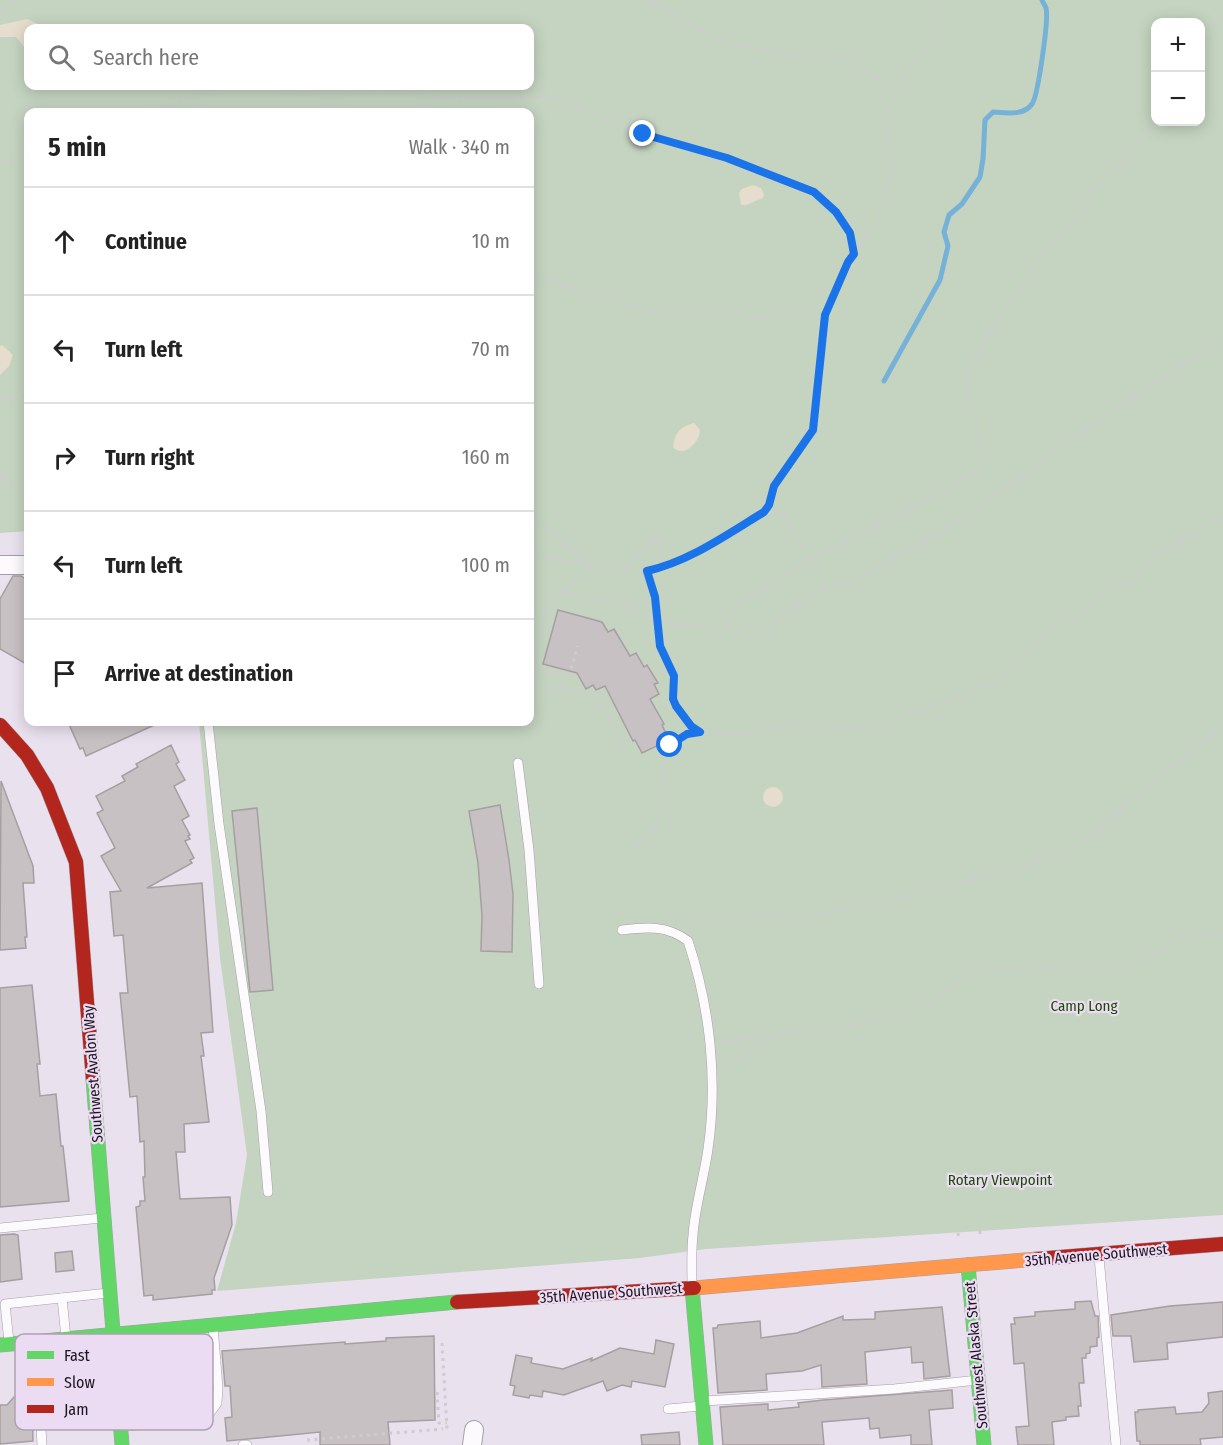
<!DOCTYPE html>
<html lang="en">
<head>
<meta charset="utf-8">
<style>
  :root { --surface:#fff; --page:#f6f6f6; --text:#222; --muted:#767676; --line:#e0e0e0 }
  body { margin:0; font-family:"Fira Sans Condensed",sans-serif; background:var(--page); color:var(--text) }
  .controls { position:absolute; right:18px; top:18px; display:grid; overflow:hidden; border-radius:12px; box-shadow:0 3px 15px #0003 }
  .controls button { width:54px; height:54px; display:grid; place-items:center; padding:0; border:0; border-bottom:2px solid var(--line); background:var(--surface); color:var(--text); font:30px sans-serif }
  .stop { position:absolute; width:18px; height:18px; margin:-14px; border:4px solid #1a73e8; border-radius:50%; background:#fff }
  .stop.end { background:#1a73e8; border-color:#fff; box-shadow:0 2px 6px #0008 }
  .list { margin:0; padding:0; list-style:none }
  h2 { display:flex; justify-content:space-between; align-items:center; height:78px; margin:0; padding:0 24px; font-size:26px }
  h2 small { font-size:20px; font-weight:400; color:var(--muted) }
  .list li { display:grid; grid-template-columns:39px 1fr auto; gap:18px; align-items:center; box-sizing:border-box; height:108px; padding:0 24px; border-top:2px solid var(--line) }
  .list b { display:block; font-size:22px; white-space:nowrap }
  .list em { font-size:20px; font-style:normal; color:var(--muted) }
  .icon { flex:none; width:33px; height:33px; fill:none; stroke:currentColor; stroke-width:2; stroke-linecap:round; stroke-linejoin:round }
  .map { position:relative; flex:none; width:1223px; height:1445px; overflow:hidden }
  .search { position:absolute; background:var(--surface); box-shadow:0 3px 15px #0003; left:24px; top:24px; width:510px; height:66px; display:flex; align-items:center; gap:15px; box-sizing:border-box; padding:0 21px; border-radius:12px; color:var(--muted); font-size:22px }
  .panel { position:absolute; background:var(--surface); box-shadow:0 3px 15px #0003; left:24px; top:108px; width:510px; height:618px; border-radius:12px }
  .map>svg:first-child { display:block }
</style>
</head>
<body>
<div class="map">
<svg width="1223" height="1445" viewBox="0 0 1223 1445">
  <rect width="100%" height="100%" fill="#eae1ee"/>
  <!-- green -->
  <path fill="#c5d4c1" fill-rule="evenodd" d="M0 0H1223V1215L706 1249 640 1258 217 1291 236 1223 247 1155 220 958 199 722H530V112H28V531L0 533ZM1156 22H1200V122H1156ZM28 28H530V86H28Z"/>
  <!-- sand -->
  <g fill="#e6ddce">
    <polygon points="27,19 38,24 38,28 28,28 28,52 16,37 0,37 0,25"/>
    <polygon points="753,185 761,188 764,194 763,198 746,205 741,205 739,193 742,189"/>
    <polygon points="2,345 13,355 9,366 0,375 0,346"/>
    <path d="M694 423 700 430C700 442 683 459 673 447 675 432 680 427 694 423Z"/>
    <circle cx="773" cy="797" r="10"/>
  </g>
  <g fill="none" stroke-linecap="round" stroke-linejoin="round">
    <!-- stream -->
    <path stroke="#76b1d7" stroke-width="5" d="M884 381 940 280 948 246 944 232 949 215 962 204 980 177 983 159 985 120 993 112C1006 113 1024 116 1032 104 1038 96 1049 18 1046 8 1045 5 1043 3 1042 0"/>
  </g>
  <!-- building -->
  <g fill="#c8c1c3" stroke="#a69fa1" stroke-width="1.5">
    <polygon points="13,576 21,576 28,581 28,665 0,649 0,599"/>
    <polygon points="558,610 602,622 608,632 614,629 630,656 636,653 644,667 647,665 658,683 654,684 659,694 650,699 664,724 662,725 669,740 642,753 635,740 633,741 605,686 596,690 593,685 586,689 577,673 543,664"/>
    <polygon points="68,722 161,722 86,756 83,748 80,749"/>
    <polygon points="171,745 179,762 176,764 185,780 174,786 189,816 182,820 190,835 188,836 190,839 185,841 194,858 190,860 192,863 147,888 202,883 213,1032 201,1033 204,1056 201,1056 209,1122 184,1124 185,1152 176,1152 180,1199 230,1197 232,1225 214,1278 215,1290 212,1290 212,1294 153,1300 153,1295 144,1296 136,1207 140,1206 140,1201 145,1201 143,1177 145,1177 144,1141 140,1142 137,1096 130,1097 120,993 128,993 123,935 114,936 110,892 121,891 101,856 115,848 97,813 103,810 96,796 125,781 122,776 138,767 136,764"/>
    <polygon points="1,781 33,866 34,883 23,883 27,937 25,937 26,948 0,950"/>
    <polygon points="500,805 509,860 513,894 512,952 481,951 482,916 478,863 469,811"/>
    <polygon points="257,808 273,990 250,992 232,811"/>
    <polygon points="32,985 40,1064 37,1064 40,1096 56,1094 61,1146 63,1146 69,1201 0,1207 0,988"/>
    <polygon points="14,1234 18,1235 22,1279 0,1282 0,1235"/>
    <polygon points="72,1251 74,1270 56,1272 55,1253"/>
    <polygon points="1091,1301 1095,1316 1098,1316 1099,1337 1097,1338 1097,1346 1090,1347 1090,1353 1086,1354 1086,1358 1082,1358 1084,1383 1079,1383 1081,1406 1078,1406 1079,1416 1066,1417 1066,1420 1052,1422 1054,1445 1018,1445 1016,1427 1029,1426 1024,1363 1014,1364 1011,1324 1015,1324 1014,1318 1035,1316 1035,1312 1075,1309 1075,1302"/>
    <polygon points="1223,1302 1223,1337 1167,1343 1168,1359 1134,1362 1131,1336 1113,1336 1111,1315 1170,1306"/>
    <polygon points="942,1307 950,1376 924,1379 923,1362 912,1363 911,1347 865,1352 867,1384 822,1387 821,1365 802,1371 766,1374 767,1390 718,1393 713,1328 717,1328 718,1325 760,1321 761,1338 797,1333 843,1316 843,1320 875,1319 875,1312"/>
    <polygon points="434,1336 435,1420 388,1422 390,1445 320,1445 320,1432 227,1441 225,1418 232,1417 230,1386 225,1386 222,1351 345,1342 345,1344 386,1341 386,1338"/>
    <polygon points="656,1340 674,1344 665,1387 632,1381 631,1387 622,1385 607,1391 603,1381 564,1395 543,1391 542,1397 530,1395 529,1398 513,1395 515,1386 510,1385 516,1355 532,1358 531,1363 563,1369 592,1358 591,1361 620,1348 654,1354"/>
    <polygon points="952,1390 953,1408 929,1410 932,1445 911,1445 911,1435 880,1438 879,1428 870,1429 869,1418 822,1422 824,1445 723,1445 720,1407 768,1404 768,1410 799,1407 798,1403 823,1400"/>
    <polygon points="1223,1391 1223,1437 1200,1439 1201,1445 1140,1445 1140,1441 1137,1441 1135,1412 1138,1412 1138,1410 1175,1407 1176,1414 1202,1412 1209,1403 1208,1393"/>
    <polygon points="14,1397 20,1402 32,1401 33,1441 0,1444 0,1405 7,1405"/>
    <polygon points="679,1432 680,1445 642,1445 641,1435"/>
  </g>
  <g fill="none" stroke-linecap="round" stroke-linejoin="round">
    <defs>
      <g id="lane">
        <polyline points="208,722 219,824 261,1111 268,1192"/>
        <polyline points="518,763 529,850 539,984"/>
        <path d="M622 930C646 927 667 925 688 941 710 1007 718 1080 708 1149 704 1178 695 1206 693 1235 691 1252 692 1269 692 1285"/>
        <polyline points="0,1228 102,1218"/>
        <polyline points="1099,1257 1116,1445"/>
        <polyline points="62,1298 66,1338"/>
        <polyline points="164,1332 167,1364 216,1360"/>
        <polyline points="9,1342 5,1304 108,1293"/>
        <polyline points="39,1393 42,1445"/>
        <polyline points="705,1401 894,1389 978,1380"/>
        <polyline points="668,1409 701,1406"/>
        <polyline points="209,1414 217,1403 218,1388 213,1326"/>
        <polyline points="123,1426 157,1424"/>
        <polyline points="243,1445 247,1445"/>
      </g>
      <g id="street">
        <polyline points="0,565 28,565"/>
        <polyline points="472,1445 474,1430"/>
      </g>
      <g id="fast">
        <polyline points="93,1079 122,1445"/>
        <polyline points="968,1265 984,1445"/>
        <polyline points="692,1288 706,1445"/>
        <polyline points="0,1345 457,1302"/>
      </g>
      <polyline id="slow" points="694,1288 1037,1259"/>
      <g id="jam">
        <polyline points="0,725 27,755 47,788 76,862 93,1079"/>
        <polyline points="1037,1259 1223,1244"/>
        <polyline points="457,1302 694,1288"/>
      </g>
    </defs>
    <!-- lane casing -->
    <use href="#lane" stroke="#a69fa9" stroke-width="10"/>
    <!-- street casing -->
    <use href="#street" stroke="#a69fa9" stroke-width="20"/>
    <!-- fast casing -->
    <use href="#fast" stroke="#a69fa9" stroke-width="15"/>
    <!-- slow casing -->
    <use href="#slow" stroke="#a69fa9" stroke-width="15"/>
    <!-- jam casing -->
    <use href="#jam" stroke="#a69fa9" stroke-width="15"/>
    <!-- path -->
    <g stroke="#cecccf" stroke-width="3" stroke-dasharray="3 4.5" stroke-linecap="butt">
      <polyline points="648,0 722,42 801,56 846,58 877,79 900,88"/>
      <polyline points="0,12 18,0"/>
      <polyline points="1200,41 1209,26 1223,19"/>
      <polyline points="273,86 300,94 335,95 383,91 451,98 551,97 643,134 727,158 814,191 836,212 850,233 854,254"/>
      <polyline points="151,112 220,87 232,86"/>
      <polyline points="0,163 28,158"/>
      <polyline points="530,279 543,280 640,308 674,315 704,316 728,312 763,320 808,307 826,312"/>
      <polyline points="0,399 16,400 28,394"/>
      <polyline points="0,477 14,484 28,494"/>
      <polyline points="769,505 785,515 826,589"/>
      <path d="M530 521 544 525 592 566C580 578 565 589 554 602 539 621 534 662 530 686"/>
      <polyline points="530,556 592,566 647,571 689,556 764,512 769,505 774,486 813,430 825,315 848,262 876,222 894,167 888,116 902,82 936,36 936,0"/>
      <polyline points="626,568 652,541 659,537 662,538 658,569"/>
      <polyline points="565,592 625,603 658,622 653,587 647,572"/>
      <polyline points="729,629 729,617 741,602 811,560 921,503 979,468 982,440 971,402 968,376 994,326 1053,241 1077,219 1093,189 1121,166 1138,143 1161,122"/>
      <polyline points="532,671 569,676 578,646"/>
      <path d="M547 690C554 685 560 686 569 689 576 691 585 693 591 696 604 703 622 734 623 748L619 752"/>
      <polyline points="591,713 607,693"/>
      <polyline points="700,732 691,726 676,706 673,692 674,676 660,646 658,622 729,629 741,637 756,637 809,596 818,592 851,582 959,521 1118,407 1184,364 1223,343"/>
      <polyline points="636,847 650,836 657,827 664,761 670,745 681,736 700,732 746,736 780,724 854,731 881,725 996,682 1050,627 1084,612 1102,595 1136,578 1159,553 1223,516"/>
      <polyline points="686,923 713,915 824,915 887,901 1015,869 1085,843 1140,792 1223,726"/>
      <polyline points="721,1041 820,1031 874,1021 915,1008 936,998 967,975 984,970 1031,970 1051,965 1076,963 1104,970 1112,969 1143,960 1168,947 1179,938 1193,932 1223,935"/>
      <polyline points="724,1067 778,1036"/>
      <polyline points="980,1231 980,1238"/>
      <polyline points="958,1233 959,1240"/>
      <polyline points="442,1343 447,1429"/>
      <polyline points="437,1392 439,1423 447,1423"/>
      <polyline points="307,1440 443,1429"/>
    </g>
    <!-- lane -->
    <use href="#lane" stroke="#fcfafc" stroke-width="9"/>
    <!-- street -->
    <use href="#street" stroke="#fcfafc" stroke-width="18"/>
    <!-- fast -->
    <use href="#fast" stroke="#63d668" stroke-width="14"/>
    <!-- slow -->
    <use href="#slow" stroke="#ff974d" stroke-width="14"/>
    <!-- jam -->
    <use href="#jam" stroke="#b3261e" stroke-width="14"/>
  </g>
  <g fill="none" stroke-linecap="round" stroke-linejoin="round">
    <!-- route -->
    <path stroke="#1a73e8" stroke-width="8" d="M643 134 727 158 814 192 836 212 850 233 854 254 848 262 825 315 813 430 774 486 769 505 764 512C726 535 690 561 647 571L655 597 660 646 674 676 673 699 676 706 691 726 700 732 687 734 670 745"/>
  </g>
  <g text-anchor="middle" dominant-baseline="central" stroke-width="4.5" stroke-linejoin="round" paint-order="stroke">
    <!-- park labels -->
    <g font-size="15" fill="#194b01" stroke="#ecdcf3">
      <text x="1084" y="1006">Camp Long</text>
      <text x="1000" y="1180">Rotary Viewpoint</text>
    </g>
    <!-- street labels -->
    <g font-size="15" fill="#1c161f" stroke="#ecdcf3">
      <text transform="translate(93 1074) rotate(-94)">Southwest Avalon Way</text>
      <text transform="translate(1096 1255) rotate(-5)">35th Avenue Southwest</text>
      <text transform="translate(611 1293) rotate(-4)">35th Avenue Southwest</text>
      <text transform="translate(976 1355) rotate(-95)">Southwest Alaska Street</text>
    </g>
  </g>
  <!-- legend -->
  <rect x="15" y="1334" width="198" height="96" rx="9" fill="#ecdcf3" stroke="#aea1b3" stroke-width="1.5"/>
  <rect x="27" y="1351" width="27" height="8" fill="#63d668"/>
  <rect x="27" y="1378" width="27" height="8" fill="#ff974d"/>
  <rect x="27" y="1405" width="27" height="8" fill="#b3261e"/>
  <g font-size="16" fill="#1c161f">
    <text x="64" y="1361">Fast</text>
    <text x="64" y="1388">Slow</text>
    <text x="64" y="1415">Jam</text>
  </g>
</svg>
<div class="controls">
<button>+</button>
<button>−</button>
</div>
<div class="stop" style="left:670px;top:745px"></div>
<div class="stop end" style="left:643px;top:134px"></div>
<div class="search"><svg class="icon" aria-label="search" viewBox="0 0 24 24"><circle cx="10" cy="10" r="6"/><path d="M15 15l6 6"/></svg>Search here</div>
<section class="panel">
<h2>5 min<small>Walk · 340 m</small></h2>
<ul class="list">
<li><svg class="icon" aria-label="ahead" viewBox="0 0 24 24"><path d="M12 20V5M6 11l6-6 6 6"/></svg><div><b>Continue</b></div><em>10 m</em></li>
<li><svg class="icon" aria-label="left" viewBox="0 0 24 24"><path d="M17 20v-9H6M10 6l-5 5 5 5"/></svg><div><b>Turn left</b></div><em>70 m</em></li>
<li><svg class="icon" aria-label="right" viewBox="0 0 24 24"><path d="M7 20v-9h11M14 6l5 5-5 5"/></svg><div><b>Turn right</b></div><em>160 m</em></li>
<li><svg class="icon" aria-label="left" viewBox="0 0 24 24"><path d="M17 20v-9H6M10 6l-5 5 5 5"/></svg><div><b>Turn left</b></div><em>100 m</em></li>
<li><svg class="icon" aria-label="arrive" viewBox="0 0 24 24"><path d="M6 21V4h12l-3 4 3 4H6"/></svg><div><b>Arrive at destination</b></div></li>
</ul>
</section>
</div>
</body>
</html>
